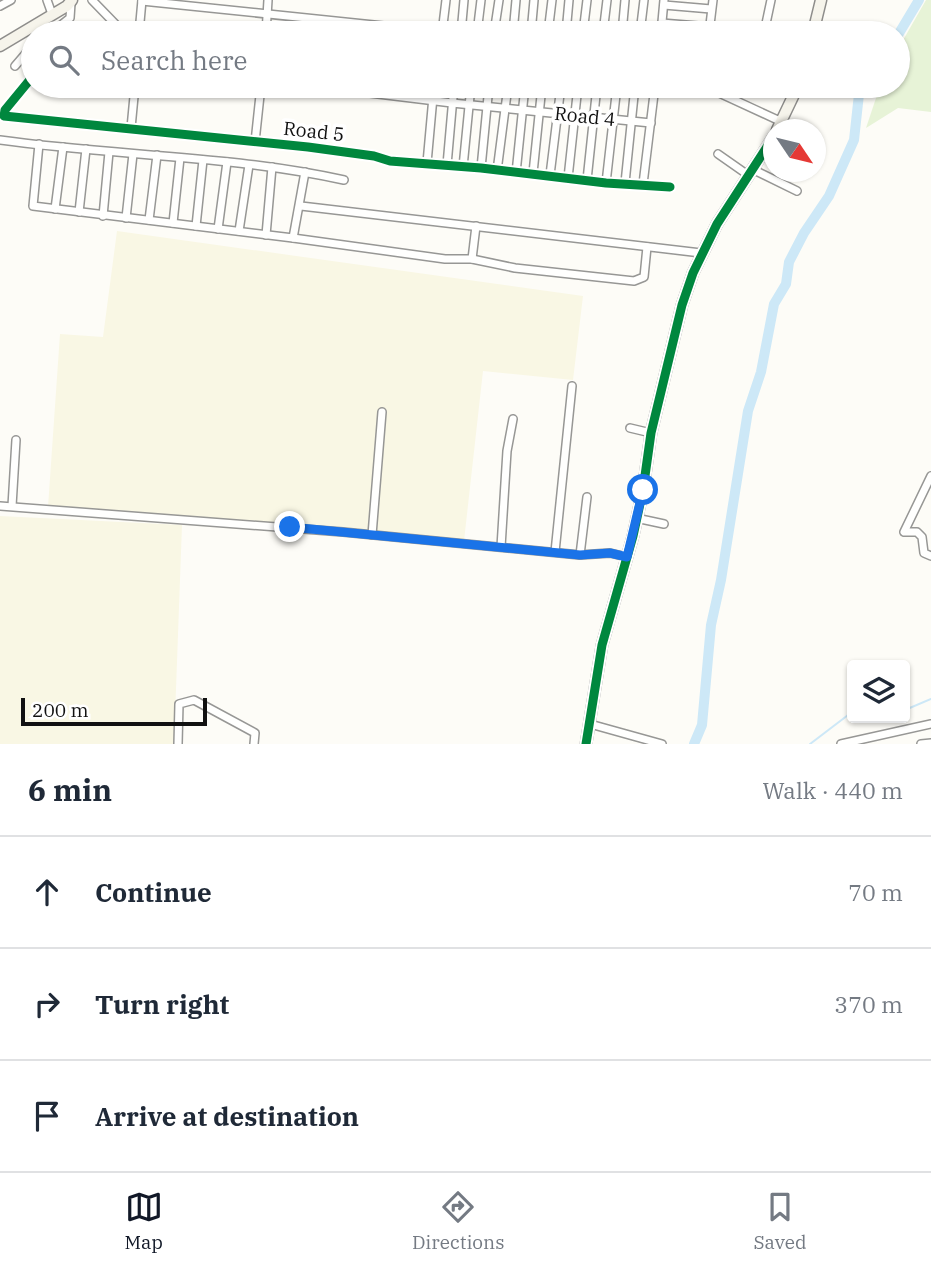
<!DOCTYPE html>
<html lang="en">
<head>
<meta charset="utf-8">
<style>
  :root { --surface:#fff; --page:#f2f2f3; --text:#1f2937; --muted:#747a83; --line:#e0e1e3; --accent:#111827 }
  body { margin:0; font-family:"IBM Plex Serif",serif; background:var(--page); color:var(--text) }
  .controls { position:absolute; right:21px; bottom:21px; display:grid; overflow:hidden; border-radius:7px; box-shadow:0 2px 5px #0004 }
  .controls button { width:63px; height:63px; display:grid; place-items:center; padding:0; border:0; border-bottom:2px solid var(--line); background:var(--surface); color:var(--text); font:35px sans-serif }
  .compass { position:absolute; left:763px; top:119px; width:63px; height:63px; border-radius:50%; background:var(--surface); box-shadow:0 2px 5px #0004; rotate:125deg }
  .scale { position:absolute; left:21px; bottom:18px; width:186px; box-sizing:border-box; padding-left:7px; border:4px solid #111; border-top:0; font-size:19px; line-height:24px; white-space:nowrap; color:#111; -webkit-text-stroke:5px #fff; paint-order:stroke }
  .stop { position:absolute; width:21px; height:21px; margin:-16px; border:5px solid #1a73e8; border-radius:50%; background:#fff }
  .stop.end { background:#1a73e8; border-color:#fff; box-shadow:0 2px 7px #0008 }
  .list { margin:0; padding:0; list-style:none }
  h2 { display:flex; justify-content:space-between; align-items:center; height:91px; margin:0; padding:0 28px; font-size:30px }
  h2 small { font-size:23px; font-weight:400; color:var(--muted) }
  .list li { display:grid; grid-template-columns:46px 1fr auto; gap:21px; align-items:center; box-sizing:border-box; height:112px; padding:0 28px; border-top:2px solid var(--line) }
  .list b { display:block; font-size:26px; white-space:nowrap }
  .list em { font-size:23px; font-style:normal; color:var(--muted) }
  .icon { flex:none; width:38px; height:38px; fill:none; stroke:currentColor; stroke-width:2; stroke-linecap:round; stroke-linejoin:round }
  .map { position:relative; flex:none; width:931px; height:744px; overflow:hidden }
  .search { position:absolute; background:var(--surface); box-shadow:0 2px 5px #0004; left:21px; right:21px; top:21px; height:77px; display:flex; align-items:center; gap:18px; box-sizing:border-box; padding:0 24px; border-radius:38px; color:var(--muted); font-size:26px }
  .sheet { height:427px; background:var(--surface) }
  nav { display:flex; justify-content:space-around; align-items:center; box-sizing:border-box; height:98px; border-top:2px solid var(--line); background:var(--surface); font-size:19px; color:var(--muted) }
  nav a { display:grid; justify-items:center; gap:4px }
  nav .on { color:var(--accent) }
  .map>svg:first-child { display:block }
</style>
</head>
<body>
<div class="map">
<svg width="931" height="744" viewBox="0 0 931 744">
  <rect width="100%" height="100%" fill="#fdfcf7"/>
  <!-- farmland -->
  <g fill="#f9f7e4">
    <polygon points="117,231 583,296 573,380 483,371 464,541 48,507 60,334 103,337"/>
    <polygon points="0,516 182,525 174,744 0,744"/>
  </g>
  <!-- green -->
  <polygon fill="#e7f3d7" points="926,0 931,0 931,112 898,108 866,128 880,86 898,86 898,49"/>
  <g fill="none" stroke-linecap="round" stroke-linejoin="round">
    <!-- stream -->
    <g stroke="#cde8f7" stroke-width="2">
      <polyline points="905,710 931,699"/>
      <polyline points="810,744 852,712"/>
    </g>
    <!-- river -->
    <g stroke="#cde8f7" stroke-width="10">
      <polyline points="898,35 919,0"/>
      <polyline points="694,744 702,725 711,625 721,580 748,411 761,372 774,304 786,284 789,262 804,233 829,196 854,140 859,94 864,86"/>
    </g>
    <defs>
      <g id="street">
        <polyline points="47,0 52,14"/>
        <polyline points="92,0 124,33"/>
        <polyline points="142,1 451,33"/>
        <polyline points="664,5 711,9"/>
        <polyline points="0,6 11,0"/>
        <polyline points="662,23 710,27"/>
        <polyline points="51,33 70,18 71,3"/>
        <polyline points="139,33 142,0"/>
        <polyline points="266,33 268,0"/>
        <polyline points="442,33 446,0"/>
        <polyline points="461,33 464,0"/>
        <polyline points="477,33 481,0"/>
        <polyline points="494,33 499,0"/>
        <polyline points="513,33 516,0"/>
        <polyline points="531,33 534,0"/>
        <polyline points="548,33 552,0"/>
        <polyline points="566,33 569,0"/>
        <polyline points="583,33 587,0"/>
        <polyline points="603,33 607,0"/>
        <polyline points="622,33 625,0"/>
        <polyline points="640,33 644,0"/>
        <polyline points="661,33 664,0"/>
        <polyline points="709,33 713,0"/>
        <polyline points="764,33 771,0"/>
        <polyline points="15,66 33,45"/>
        <polyline points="33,76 5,110 4,116 308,147 374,156 390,161 481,168 606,183 670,187"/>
        <polyline points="312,86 452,103 651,123"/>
        <polyline points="704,86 782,122"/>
        <polyline points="131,128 135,86"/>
        <path d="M0 140C114 156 231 155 344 180"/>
        <polyline points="255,142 261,86"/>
        <polyline points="39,144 33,206 293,238 445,259 472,259 515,268 634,281 644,277 647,247"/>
        <polyline points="718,154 748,175"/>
        <polyline points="427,163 434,86"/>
        <polyline points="447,165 454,86"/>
        <polyline points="463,167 471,86"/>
        <polyline points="481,168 489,86"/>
        <polyline points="752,169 797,191"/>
        <polyline points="497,171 508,86"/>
        <polyline points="800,172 803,173"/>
        <polyline points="516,173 525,86"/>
        <polyline points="533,173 542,86"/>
        <polyline points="550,175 561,86"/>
        <polyline points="568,178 578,86"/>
        <polyline points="587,180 597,86"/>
        <polyline points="606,183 617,86"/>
        <polyline points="625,183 635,86"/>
        <polyline points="643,184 655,86"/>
        <polyline points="301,206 701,253"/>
        <polyline points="55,209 63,147"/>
        <polyline points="79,212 86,149"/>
        <polyline points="103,216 109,152"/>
        <polyline points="126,218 133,154"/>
        <polyline points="149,220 157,155"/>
        <polyline points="173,223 180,158"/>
        <polyline points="196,226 203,160"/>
        <polyline points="218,229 227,162"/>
        <polyline points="239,231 249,165"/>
        <polyline points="266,235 272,167"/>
        <polyline points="293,238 305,172"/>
        <polyline points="472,259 476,226"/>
        <polyline points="630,428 651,433"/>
        <polyline points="931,476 904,532 917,532 922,537 924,553 931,556"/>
        <polyline points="0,506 343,532 580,555 610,553 627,557"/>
        <polyline points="12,506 16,440"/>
        <polyline points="636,518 664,524"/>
        <polyline points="372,535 382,412"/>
        <polyline points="501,547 507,451 513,419"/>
        <polyline points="555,552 572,386"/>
        <polyline points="580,555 587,497"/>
        <polyline points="590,724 662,744"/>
        <polyline points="178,744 179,704 194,700 255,733 254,744"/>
        <polyline points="841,744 931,724"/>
        <polyline points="921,744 931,743"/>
      </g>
      <g id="secondary">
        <polyline points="813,33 821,0"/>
        <polyline points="0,46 67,6 72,0"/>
        <polyline points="777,130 798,86"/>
        <polyline points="586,744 602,645 633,536 643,490 651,433 682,305 693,273 717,224 774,136"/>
      </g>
    </defs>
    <!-- street casing -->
    <use href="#street" stroke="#979795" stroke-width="10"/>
    <!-- secondary casing -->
    <use href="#secondary" stroke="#8e8d8b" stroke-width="13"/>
    <!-- street -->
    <use href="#street" stroke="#fffffe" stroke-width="7"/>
    <!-- secondary -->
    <use href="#secondary" stroke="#f6f4eb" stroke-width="10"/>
    <defs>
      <g id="cycleway">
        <polyline points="33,76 5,110 4,116 308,147 374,156 390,161 481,168 606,183 670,187"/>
        <polyline points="586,744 602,645 633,536 643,490 651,433 682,305 693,273 717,224 774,136"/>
      </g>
    </defs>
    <!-- cycleway casing -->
    <use href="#cycleway" stroke="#fff" stroke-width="13"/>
    <!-- cycleway -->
    <use href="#cycleway" stroke="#00873e" stroke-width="9"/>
  </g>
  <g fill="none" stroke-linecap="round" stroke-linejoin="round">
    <!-- route -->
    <polyline stroke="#1a73e8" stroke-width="9" points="290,527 580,555 610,553 627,557 643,490"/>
  </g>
  <g text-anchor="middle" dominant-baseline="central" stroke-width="7" stroke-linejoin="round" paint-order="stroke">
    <!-- street labels -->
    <g font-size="19" fill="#111" stroke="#fff">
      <text transform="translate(585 116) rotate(6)">Road 4</text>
      <text transform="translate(314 131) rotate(6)">Road 5</text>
    </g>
  </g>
</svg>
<div class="controls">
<button><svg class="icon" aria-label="layers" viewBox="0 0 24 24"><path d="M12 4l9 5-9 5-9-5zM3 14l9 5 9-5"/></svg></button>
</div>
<svg class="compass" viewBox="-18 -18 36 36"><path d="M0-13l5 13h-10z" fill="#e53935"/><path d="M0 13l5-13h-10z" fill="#747a83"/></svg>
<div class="scale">200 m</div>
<div class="stop" style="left:643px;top:490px"></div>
<div class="stop end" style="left:290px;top:527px"></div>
<div class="search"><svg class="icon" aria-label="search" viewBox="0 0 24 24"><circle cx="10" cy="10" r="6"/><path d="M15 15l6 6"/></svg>Search here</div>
</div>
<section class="sheet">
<h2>6 min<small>Walk · 440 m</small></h2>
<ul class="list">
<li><svg class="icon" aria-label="ahead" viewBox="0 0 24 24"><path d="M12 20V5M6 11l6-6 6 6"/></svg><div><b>Continue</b></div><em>70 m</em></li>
<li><svg class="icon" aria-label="right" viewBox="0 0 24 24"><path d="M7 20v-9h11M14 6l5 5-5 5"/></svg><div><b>Turn right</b></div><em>370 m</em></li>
<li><svg class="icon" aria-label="arrive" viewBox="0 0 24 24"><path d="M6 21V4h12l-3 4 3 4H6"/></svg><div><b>Arrive at destination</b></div></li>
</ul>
</section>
<nav>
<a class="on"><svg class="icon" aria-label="map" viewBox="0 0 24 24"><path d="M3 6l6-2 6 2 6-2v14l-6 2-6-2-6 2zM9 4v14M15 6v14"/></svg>Map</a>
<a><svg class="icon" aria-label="directions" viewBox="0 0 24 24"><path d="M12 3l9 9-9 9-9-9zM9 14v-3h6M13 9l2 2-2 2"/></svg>Directions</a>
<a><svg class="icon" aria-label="saved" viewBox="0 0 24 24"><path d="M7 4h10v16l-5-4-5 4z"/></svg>Saved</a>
</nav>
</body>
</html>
